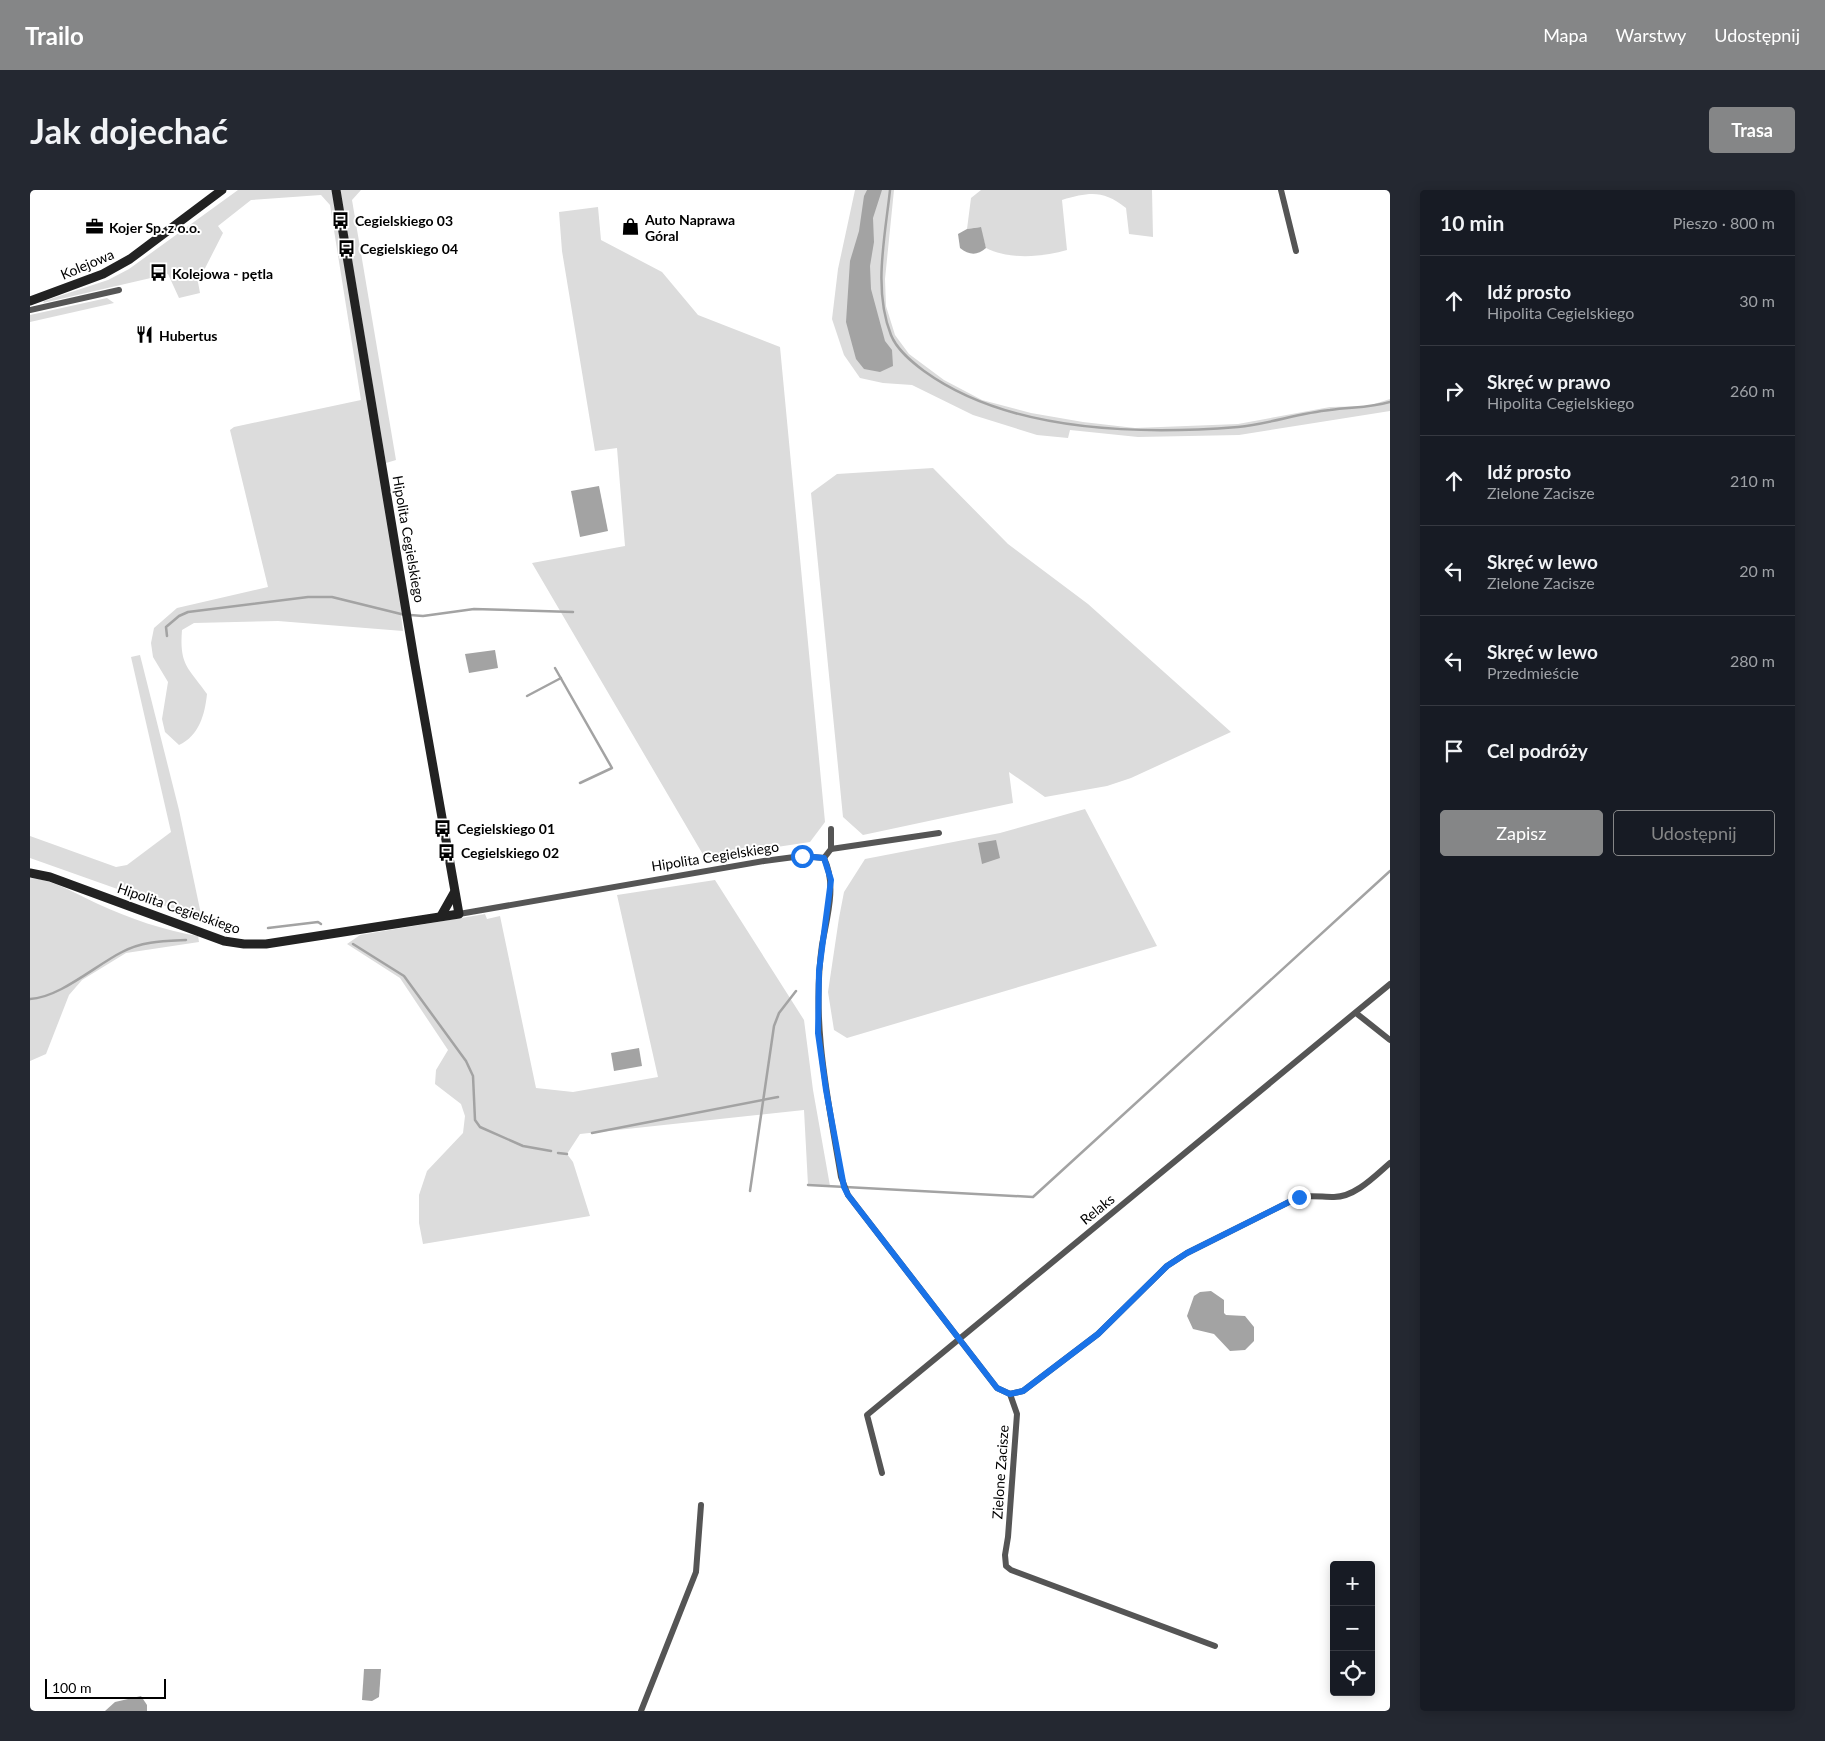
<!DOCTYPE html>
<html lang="pl">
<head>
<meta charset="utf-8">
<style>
  :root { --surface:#171b24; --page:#242831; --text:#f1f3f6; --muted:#9ea1a6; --line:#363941; --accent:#858687 }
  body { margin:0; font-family:Lato,sans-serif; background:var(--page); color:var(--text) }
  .controls { position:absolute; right:15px; bottom:15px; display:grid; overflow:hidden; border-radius:5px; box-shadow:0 2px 12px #0003 }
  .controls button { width:45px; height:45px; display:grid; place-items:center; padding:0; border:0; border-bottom:1px solid var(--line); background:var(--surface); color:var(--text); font:25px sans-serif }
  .scale { position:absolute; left:15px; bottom:12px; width:121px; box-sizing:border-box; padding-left:5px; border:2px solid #000; border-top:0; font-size:14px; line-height:18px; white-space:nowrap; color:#000; -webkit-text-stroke:4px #fff; paint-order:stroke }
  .stop { position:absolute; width:15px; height:15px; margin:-11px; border:4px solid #1a73e8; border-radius:50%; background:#fff }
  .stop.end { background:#1a73e8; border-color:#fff; box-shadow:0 1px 5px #0008 }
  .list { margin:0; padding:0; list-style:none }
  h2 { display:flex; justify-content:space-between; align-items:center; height:65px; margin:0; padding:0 20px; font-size:21px }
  h2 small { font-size:16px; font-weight:400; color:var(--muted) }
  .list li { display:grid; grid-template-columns:32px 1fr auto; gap:15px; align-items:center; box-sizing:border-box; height:90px; padding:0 20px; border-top:1px solid var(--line) }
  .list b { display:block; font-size:19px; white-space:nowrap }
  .list p { margin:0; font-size:16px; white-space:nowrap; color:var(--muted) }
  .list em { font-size:16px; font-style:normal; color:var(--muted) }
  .actions { display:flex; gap:10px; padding:15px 20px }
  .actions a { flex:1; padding:11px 0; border:1px solid var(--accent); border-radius:5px; text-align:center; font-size:18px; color:var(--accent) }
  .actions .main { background:var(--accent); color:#fff }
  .icon { flex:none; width:28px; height:28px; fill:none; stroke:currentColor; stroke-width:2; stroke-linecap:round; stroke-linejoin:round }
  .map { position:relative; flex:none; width:1360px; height:1521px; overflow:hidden; border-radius:5px }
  header { display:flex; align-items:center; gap:30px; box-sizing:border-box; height:70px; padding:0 25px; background:var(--accent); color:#fff }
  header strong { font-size:24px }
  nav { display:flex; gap:28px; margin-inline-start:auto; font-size:18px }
  .intro { display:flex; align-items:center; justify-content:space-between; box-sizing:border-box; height:120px; padding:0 30px }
  h1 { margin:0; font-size:35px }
  .button { padding:12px 22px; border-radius:5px; background:var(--accent); color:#fff; font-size:18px; font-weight:700 }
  main { display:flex; gap:30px; padding:0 30px }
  aside { flex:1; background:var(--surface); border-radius:5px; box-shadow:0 2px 12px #0003 }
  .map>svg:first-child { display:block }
</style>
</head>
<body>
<header>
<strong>Trailo</strong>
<nav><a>Mapa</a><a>Warstwy</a><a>Udostępnij</a></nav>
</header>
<div class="intro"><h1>Jak dojechać</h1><a class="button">Trasa</a></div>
<main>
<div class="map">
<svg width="1360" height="1521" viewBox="0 0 1360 1521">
  <rect width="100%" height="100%" fill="#fff"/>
  <!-- green -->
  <g fill="#dcdcdc">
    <path d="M208 0H302L312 56H310L312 59 375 425H371L373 441 248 431 164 433 152 440C149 476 159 478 177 504 175 524 169 546 149 555L135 542 132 529 138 492 123 467 121 453 124 438 147 418 238 397 200 240 204 237 331 210 300 15 291 5 221 10 188 36 193 43 168 92 170 103 149 108 138 84 13 113 14 111 78 90 99 79Z"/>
    <polygon points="310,0 331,0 322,10 366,270 356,273"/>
    <polygon points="825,0 864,0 855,89 856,116 865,145 879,164 914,190 952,210 1001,223 1053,232 1105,238 1208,234 1300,217 1338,216 1360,209 1360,221 1209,245 1108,247 1040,240 1038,248 1007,245 943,225 882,195 853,193 830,188 814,165 802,129 808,79"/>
    <path d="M951 0H1122L1123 47 1099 44 1096 18C1073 0 1060 2 1032 10L1037 60C1012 67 980 70 956 58L950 37 937 39 941 8Z"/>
    <polygon points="568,17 571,50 632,82 668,125 750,157 795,632 780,652 675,668 502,373 595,356 587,258 565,261 532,61 529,22"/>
    <polygon points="77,108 84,113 0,132 0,125"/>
    <polygon points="903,278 978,354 1058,414 1201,542 1101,588 1077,596 1015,607 979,582 983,613 833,645 813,627 781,303 807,284"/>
    <polygon points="110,465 149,620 172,729 0,668 0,646 86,677 97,675 141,642 101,467"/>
    <polygon points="1055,619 1127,756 817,848 804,840 798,802 809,728 814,702 835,669 970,643"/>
    <path d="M0 688C25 690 46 704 68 714 99 728 135 741 168 746L169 752 96 763 52 790 39 805 16 864 0 871Z"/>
    <polygon points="685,690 774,830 783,900 800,996 778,995 774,920 550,944 537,964 543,972 560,1026 393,1054 389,1033 389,1005 397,981 433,943 435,926 431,914 405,894 406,880 418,860 370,788 317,754 330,745 455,724 457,729 470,726 506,898 543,902 628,887 587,705"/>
  </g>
  <!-- water -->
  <g fill="#a3a3a3">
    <polygon points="837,0 852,0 843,28 844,52 840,76 841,99 855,151 862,160 863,176 850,182 834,179 826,169 816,132 820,71 829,41 834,6"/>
    <path d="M951 37 956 58C947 66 939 65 930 58L928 44 937 39Z"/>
    <polygon points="569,296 578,341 550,347 541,301"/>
    <polygon points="465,460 468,478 439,483 435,464"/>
    <polygon points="966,650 970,668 952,674 948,653"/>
    <polygon points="609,858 612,876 584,881 581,863"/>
    <polygon points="1181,1101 1194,1110 1194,1123 1196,1125 1215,1126 1224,1137 1224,1151 1215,1160 1200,1161 1184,1144 1163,1139 1157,1126 1164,1106 1170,1102"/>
    <polygon points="334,1479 351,1479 349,1507 342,1511 332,1510"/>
    <polygon points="111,1506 117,1515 117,1521 75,1521 85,1512"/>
  </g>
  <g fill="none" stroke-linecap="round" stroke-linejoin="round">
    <!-- stream -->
    <g stroke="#a3a3a3" stroke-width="2.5">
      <path d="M860 0C855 47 843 100 861 145 867 160 882 172 894 181 978 242 1108 245 1208 237 1239 234 1269 223 1300 220 1321 217 1340 218 1360 212"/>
      <polyline points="380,425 393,426 444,419 543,422"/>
      <polyline points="137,446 136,437 149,426 158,422 278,407 302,407 375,425"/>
      <polyline points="525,478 582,578 550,593"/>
      <polyline points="497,506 531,488"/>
      <polyline points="238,738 288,732 291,734"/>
      <polyline points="323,754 374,786 436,871 443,886 445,930 450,937 493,956 521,961"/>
      <path d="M0 809C29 808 66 775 92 762 112 751 134 751 156 750"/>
      <polyline points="562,943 748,907"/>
      <polyline points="528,963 537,964"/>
      <polyline points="778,995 1003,1007 1360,681"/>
      <polyline points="720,1001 744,836 749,823 766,801"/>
    </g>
    <!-- street -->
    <g stroke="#555" stroke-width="6">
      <polyline points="1251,0 1266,61"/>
      <polyline points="0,120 89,100"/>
      <polyline points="801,639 801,659"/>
      <polyline points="794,668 801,659 909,643"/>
      <path d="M429 724 734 671 772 666 794 668C807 695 797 727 792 755 781 833 798 909 811 987L818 1005 967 1198 980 1204 987 1224 978 1347 975 1365 976 1376 981 1380 1185 1456"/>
      <polyline points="1326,823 1360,850"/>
      <path d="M980 1204 993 1201 1068 1144 1137 1076 1157 1063 1269 1007C1282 1005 1292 1007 1304 1007 1325 1007 1345 986 1360 973"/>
      <polyline points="852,1283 837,1225 1360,794"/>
      <polyline points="611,1521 666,1382 671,1315"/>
    </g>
    <!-- secondary -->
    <g stroke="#222" stroke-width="9">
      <polyline points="0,111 73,84 100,69 192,0"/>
      <polyline points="0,683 20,687 194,751 214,754 236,754 429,724 384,469 306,0"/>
      <polyline points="411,726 424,703"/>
    </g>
  </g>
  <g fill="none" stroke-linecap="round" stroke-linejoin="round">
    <!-- route -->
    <polyline stroke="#1a73e8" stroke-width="6" points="772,666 794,668 801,690 789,781 788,843 796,900 814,997 818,1005 967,1198 980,1204 993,1201 1068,1144 1137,1076 1157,1063 1269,1007"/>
  </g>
  <!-- icons -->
  <defs>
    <symbol id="bus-bare" viewBox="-9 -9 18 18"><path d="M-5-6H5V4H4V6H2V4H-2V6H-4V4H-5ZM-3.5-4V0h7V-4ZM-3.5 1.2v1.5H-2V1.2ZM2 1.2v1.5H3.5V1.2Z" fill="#000" stroke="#fff" stroke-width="2.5" paint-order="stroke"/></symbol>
    <symbol id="office-bare" viewBox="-9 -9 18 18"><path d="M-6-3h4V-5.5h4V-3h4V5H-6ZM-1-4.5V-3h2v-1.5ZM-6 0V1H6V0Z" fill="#000" stroke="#fff" stroke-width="2.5" paint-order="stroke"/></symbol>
    <symbol id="shop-bare" viewBox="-9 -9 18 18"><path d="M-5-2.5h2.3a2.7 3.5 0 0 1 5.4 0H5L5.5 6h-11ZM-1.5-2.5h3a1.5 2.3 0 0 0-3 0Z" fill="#000" stroke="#fff" stroke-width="2.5" paint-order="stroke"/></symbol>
    <symbol id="restaurant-bare" viewBox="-9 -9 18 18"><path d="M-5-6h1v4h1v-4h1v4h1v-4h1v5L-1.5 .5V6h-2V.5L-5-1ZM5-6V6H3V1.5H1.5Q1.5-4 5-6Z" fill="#000" stroke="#fff" stroke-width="2.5" paint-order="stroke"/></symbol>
  </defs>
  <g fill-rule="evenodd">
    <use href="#bus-bare" x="298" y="18" width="25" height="25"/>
    <use href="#office-bare" x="52" y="24" width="25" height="25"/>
    <use href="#shop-bare" x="588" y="24" width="25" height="25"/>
    <use href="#bus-bare" x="304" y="46" width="25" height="25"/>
    <use href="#bus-bare" x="116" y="70" width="25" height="25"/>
    <use href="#restaurant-bare" x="102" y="132" width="25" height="25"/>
    <use href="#bus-bare" x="400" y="626" width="25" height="25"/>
    <use href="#bus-bare" x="404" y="650" width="25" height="25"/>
  </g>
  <g text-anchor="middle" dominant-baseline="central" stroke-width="4" stroke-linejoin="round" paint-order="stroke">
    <!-- poi labels -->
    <g font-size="14" font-weight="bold" fill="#000" stroke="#fff" text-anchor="start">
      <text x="615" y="29">Auto Naprawa<tspan x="615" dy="16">Góral</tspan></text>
      <text x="325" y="30">Cegielskiego 03</text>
      <text x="79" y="37">Kojer Sp. z o.o.</text>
      <text x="330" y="58">Cegielskiego 04</text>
      <text x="142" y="83">Kolejowa - pętla</text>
      <text x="129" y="145">Hubertus</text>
      <text x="427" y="638">Cegielskiego 01</text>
      <text x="431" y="662">Cegielskiego 02</text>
    </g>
    <!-- street labels -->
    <g font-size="14" fill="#000" stroke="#fff">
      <text transform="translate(57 74) rotate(-23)">Kolejowa</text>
      <text transform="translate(379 349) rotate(80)">Hipolita Cegielskiego</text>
      <text transform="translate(685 666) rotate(-9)">Hipolita Cegielskiego</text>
      <text transform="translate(149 718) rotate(19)">Hipolita Cegielskiego</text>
      <text transform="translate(1067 1019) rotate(-39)">Relaks</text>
      <text transform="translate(970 1282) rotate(-86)">Zielone Zacisze</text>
    </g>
  </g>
</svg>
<div class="controls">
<button>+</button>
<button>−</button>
<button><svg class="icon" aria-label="locate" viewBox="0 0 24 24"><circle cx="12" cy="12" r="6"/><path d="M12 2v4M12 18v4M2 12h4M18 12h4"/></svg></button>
</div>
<div class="scale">100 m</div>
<div class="stop" style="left:772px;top:666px"></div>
<div class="stop end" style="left:1269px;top:1007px"></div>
</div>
<aside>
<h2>10 min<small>Pieszo · 800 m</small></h2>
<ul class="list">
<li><svg class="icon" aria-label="ahead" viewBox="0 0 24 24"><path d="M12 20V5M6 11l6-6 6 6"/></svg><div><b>Idź prosto</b><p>Hipolita Cegielskiego</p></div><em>30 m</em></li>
<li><svg class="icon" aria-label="right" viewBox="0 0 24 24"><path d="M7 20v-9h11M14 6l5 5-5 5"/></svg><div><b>Skręć w prawo</b><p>Hipolita Cegielskiego</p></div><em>260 m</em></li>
<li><svg class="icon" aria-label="ahead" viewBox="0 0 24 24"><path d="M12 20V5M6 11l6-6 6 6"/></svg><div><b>Idź prosto</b><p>Zielone Zacisze</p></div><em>210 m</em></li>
<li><svg class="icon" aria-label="left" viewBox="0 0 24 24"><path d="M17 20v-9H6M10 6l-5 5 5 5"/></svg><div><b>Skręć w lewo</b><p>Zielone Zacisze</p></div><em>20 m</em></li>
<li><svg class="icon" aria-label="left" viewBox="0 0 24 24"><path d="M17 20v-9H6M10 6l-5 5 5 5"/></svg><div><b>Skręć w lewo</b><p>Przedmieście</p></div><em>280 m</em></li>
<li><svg class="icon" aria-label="arrive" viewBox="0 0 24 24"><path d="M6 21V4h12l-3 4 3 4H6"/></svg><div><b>Cel podróży</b></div></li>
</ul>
<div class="actions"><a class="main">Zapisz</a><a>Udostępnij</a></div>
</aside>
</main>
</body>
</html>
